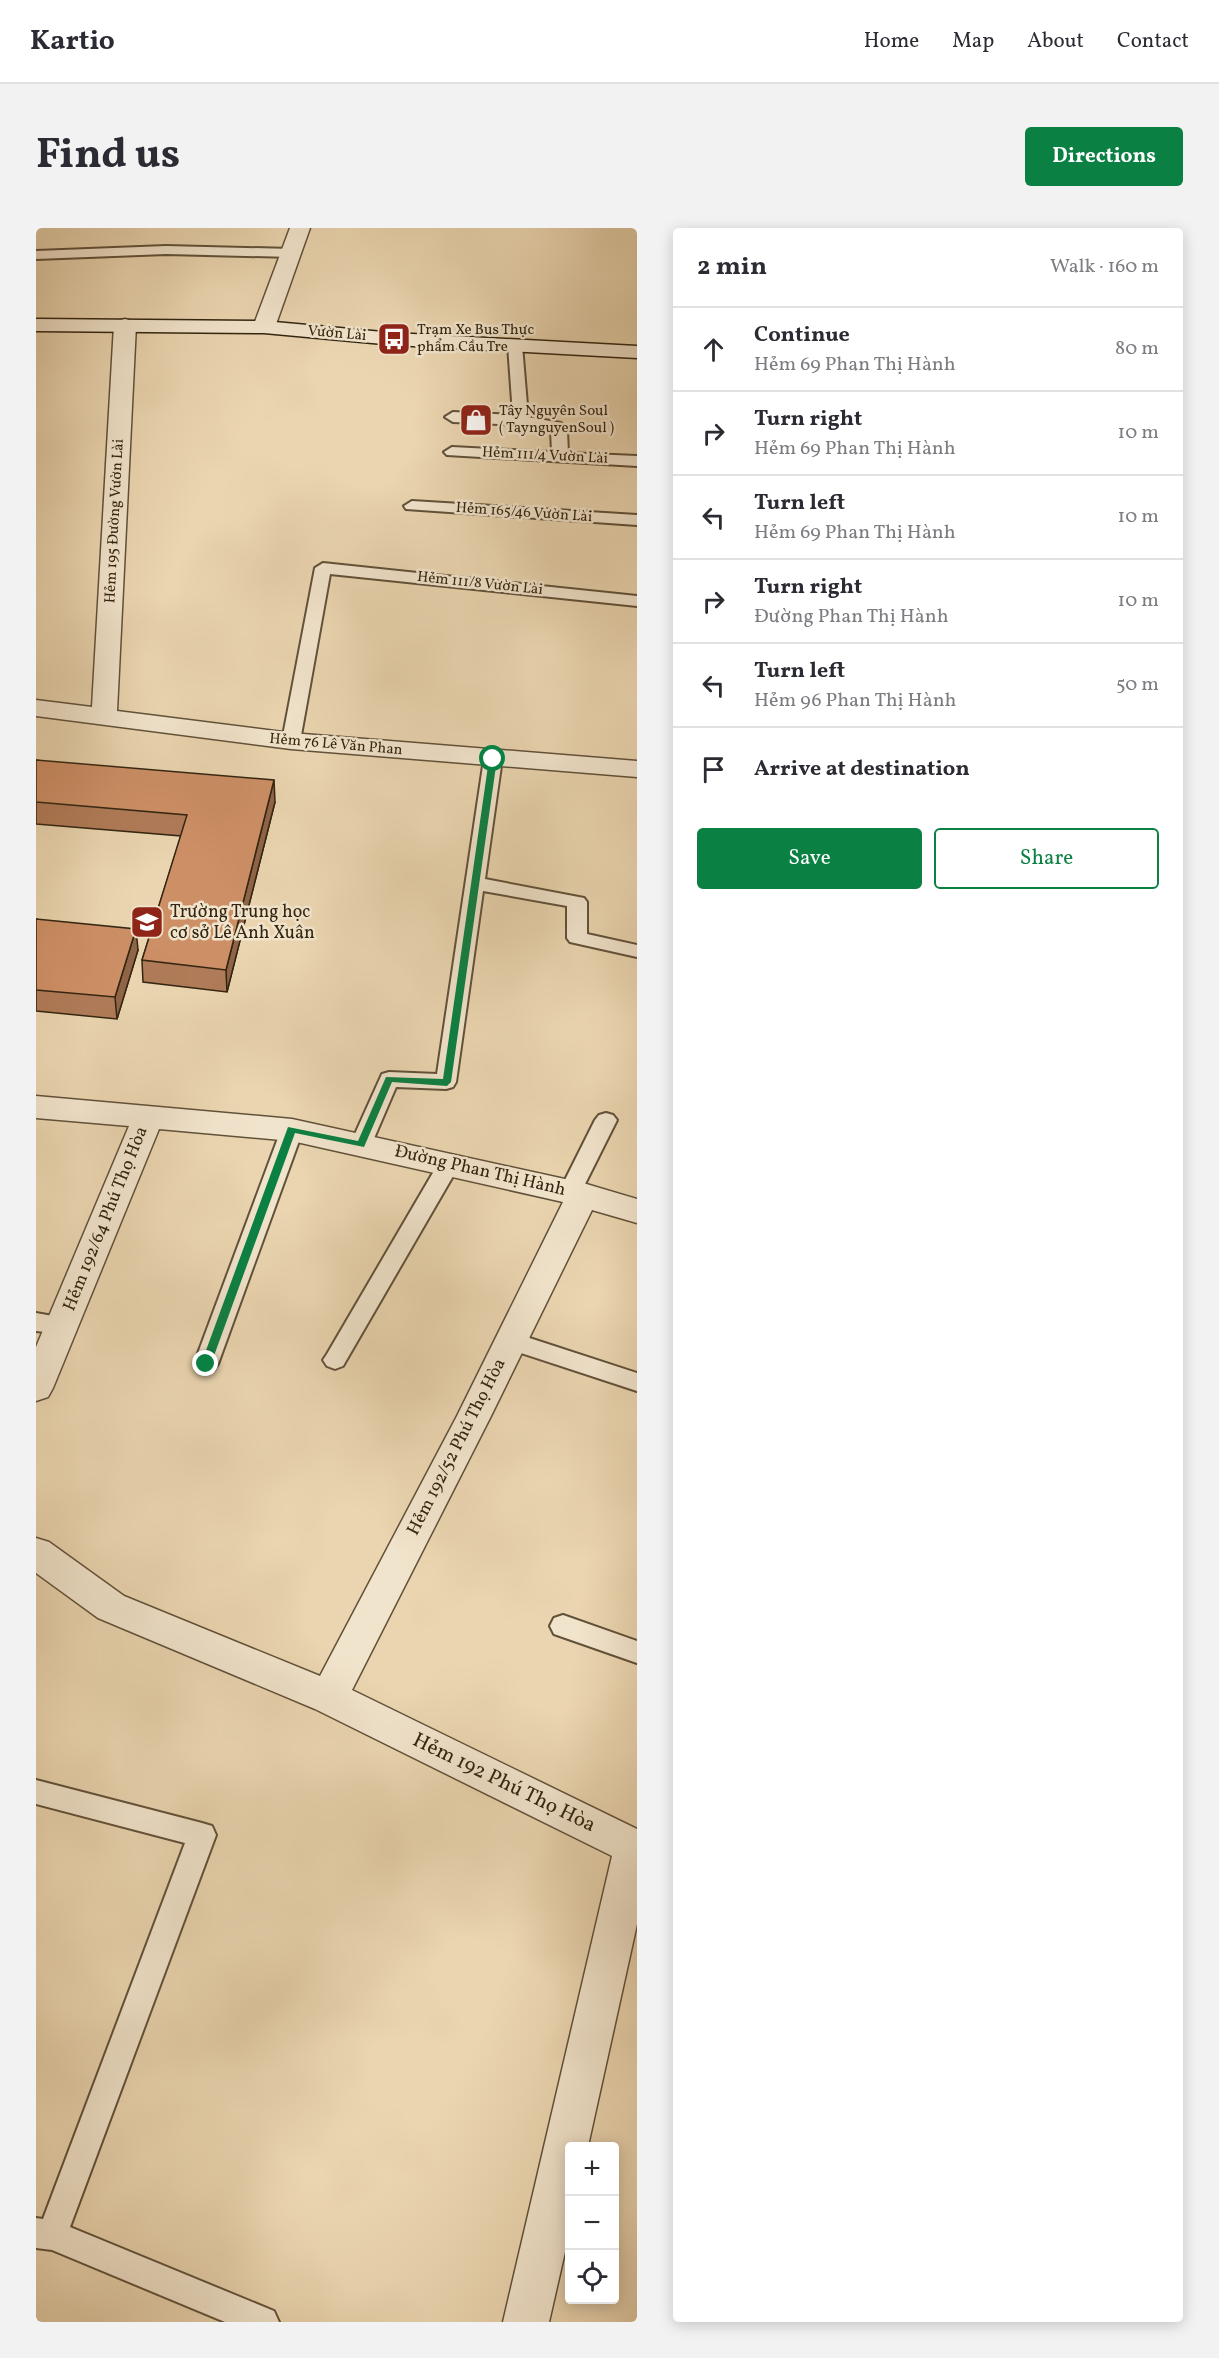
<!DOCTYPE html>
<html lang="en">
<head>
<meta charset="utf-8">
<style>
  :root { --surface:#fff; --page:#f2f2f3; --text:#2b2b33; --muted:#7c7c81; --line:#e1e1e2; --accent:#0b8043 }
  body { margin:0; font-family:Vollkorn,serif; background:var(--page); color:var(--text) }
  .controls { position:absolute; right:18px; bottom:18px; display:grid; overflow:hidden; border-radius:6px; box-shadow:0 3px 15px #0003 }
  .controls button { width:54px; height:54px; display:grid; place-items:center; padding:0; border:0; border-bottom:2px solid var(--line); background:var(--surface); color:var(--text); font:30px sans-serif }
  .stop { position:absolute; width:18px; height:18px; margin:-14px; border:4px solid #0b8043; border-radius:50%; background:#fff }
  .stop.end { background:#0b8043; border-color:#fff; box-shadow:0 2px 6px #0008 }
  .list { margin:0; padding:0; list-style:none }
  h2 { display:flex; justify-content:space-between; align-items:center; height:78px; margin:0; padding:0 24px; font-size:26px }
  h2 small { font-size:20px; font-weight:400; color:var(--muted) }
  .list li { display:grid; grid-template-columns:39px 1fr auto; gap:18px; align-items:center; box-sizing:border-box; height:84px; padding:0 24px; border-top:2px solid var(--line) }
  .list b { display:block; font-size:22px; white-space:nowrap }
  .list p { margin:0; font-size:20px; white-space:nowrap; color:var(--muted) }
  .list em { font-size:20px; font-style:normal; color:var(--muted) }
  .actions { display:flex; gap:12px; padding:18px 24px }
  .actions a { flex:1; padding:14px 0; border:2px solid var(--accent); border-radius:6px; text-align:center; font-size:21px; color:var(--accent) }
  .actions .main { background:var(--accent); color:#fff }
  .icon { flex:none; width:33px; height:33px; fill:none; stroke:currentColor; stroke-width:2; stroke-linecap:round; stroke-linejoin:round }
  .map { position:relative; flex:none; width:601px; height:2094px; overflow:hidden; border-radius:6px }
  header { display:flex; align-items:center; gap:36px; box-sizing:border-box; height:84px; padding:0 30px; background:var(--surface); border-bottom:2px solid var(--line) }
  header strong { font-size:28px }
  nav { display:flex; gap:33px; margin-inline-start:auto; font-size:21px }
  .intro { display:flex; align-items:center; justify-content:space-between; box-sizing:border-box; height:144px; padding:0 36px }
  h1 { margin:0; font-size:42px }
  .button { padding:15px 27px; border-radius:6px; background:var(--accent); color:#fff; font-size:21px; font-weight:700 }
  main { display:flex; gap:36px; padding:0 36px }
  aside { flex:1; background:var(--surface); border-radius:6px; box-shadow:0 3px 15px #0003 }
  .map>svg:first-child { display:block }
</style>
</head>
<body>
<header>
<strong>Kartio</strong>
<nav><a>Home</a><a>Map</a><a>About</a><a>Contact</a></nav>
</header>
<div class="intro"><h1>Find us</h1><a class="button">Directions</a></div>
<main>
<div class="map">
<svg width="601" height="2094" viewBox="0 0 601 2094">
  <rect width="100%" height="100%" fill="#ead5b0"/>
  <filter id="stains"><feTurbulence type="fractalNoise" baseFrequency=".00333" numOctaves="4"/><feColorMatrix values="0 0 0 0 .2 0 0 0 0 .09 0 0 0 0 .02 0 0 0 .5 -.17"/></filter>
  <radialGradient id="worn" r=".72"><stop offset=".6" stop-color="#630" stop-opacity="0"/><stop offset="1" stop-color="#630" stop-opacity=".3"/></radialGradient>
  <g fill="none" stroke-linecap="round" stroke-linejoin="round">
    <defs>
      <g id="lane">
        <polygon points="130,18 257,21 264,25 257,29 130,26 0,31 0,23"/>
        <polygon points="479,113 486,117 492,189 525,195 531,203 532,225 601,228 601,238 411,227 408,224 416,219 516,224 515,202 485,197 417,194 409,189 417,184 477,187 472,117"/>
        <polygon points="376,273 601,287 601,297 370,281 368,278"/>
        <polygon points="287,335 601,368 601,378 294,346 264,513 255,518 246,513 279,340"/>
        <polygon points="457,526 466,531 449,651 548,670 551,674 551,706 601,717 601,729 534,714 531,710 531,678 447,663 420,854 417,859 410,861 360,859 333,922 325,925 317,922 314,917 346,846 353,844 401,846 448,531"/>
        <polygon points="570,885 577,887 581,892 542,970 534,972 526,970 523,964 559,892 563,887"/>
        <polygon points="256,895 264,897 267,902 182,1136 178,1142 170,1145 162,1142 158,1136 245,902 248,897"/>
        <polygon points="413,928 421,931 424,936 307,1138 299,1141 291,1138 287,1132 291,1126 405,931"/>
        <polygon points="0,1085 34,1091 37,1097 34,1103 26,1106 0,1103"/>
        <polygon points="475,1104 601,1145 601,1163 467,1119 463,1113 467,1107"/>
        <polygon points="527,1387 601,1413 601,1435 518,1406 514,1398 518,1390"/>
        <polygon points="0,1552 166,1595 176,1598 180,1607 34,1999 238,2083 243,2094 189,2094 16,2022 0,2020 0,1990 7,1991 149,1615 0,1576"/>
      </g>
      <g id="street">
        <polygon points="254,0 274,0 239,99 235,103 221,103 217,99"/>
        <polygon points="89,91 96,93 100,97 81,483 255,505 601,533 601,549 255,521 0,488 0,472 56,479 78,97 82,93"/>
        <polygon points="0,868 256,891 547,955 601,971 601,995 556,982 455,1188 316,1462 601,1601 601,1696 552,1918 534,1918 534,2002 513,2094 467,2094 576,1628 279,1481 62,1390 0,1345 0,1310 13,1314 88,1368 284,1448 421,1188 527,974 256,913 123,901 17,1160 12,1169 0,1173 0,1119 93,898 0,890"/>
      </g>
      <polygon id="secondary" points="0,91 228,93 358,105 601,118 601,130 358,117 228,105 0,103"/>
    </defs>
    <!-- lane casing -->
    <use href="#lane" stroke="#615139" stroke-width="4"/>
    <!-- street casing -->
    <use href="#street" stroke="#615139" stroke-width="3"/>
    <!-- secondary casing -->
    <use href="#secondary" stroke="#332511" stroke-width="3"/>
    <!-- lane -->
    <use href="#lane" fill="#f1e4cc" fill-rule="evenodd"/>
    <!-- street -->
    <use href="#street" fill="#f1e4cc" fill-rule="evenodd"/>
    <!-- secondary -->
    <use href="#secondary" fill="#f1e4cc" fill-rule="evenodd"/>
  </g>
  <!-- wall -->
  <g fill="#b07b58" stroke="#332511" stroke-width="1.5">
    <polygon points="0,532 239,574 191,764 107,754 106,732 145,608 0,596"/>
    <polygon points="0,691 102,722 81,791 0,783"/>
  </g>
  <!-- shaded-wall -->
  <g fill="#906447" stroke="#332511" stroke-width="1.5">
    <polygon points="238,552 239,574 191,764 190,742"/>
    <polygon points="100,701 102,722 81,791 79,769"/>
  </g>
  <!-- building -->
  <g fill="#cd8f66" stroke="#332511" stroke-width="1.5">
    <polygon points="0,532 238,552 190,742 106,732 151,587 0,574"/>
    <polygon points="0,691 100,701 79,769 0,762"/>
  </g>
  <!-- route -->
  <polygon fill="#0b8043" points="457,528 461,531 415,854 411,858 356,854 328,919 259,905 175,1136 174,1139 167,1139 165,1136 252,899 322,913 350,849 407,851 453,531"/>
  <!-- icons -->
  <defs>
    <symbol id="bus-square" viewBox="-11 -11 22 22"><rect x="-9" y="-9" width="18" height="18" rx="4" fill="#8f2418" stroke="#f1e4cc"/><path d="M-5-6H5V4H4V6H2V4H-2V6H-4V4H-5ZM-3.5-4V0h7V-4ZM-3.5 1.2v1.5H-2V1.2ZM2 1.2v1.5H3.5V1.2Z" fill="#fff"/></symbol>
    <symbol id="shop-square" viewBox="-11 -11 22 22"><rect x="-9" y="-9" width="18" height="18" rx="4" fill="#8f2418" stroke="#f1e4cc"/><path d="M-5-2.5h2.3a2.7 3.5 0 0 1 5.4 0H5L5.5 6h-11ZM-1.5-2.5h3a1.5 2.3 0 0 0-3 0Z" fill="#fff"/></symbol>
    <symbol id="school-square" viewBox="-11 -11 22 22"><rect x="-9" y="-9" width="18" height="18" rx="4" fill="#8f2418" stroke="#f1e4cc"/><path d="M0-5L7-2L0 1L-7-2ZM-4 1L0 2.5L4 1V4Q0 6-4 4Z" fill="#fff"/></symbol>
  </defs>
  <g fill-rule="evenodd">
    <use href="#bus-square" x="339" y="92" width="38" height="38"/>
    <use href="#shop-square" x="421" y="173" width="38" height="38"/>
    <use href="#school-square" x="92" y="675" width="38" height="38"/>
  </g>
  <g text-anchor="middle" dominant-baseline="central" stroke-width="5" stroke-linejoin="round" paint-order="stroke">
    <!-- far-poi labels -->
    <g font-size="15" fill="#332511" stroke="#f1e4cc" text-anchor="start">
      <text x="381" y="102">Trạm Xe Bus Thực<tspan x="381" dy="17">phẩm Cầu Tre</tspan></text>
      <text x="463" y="183">Tây Nguyên Soul<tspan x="463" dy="17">( TaynguyenSoul )</tspan></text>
    </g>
    <!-- far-street labels -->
    <g font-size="15" fill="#332511" stroke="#f1e4cc">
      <text transform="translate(301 106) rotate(5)">Vườn Lài</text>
      <text transform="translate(509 228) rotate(3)">Hẻm 111/4 Vườn Lài</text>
      <text transform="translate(488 285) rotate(4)">Hẻm 165/46 Vườn Lài</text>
      <text transform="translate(79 293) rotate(-87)">Hẻm 195 Đường Vườn Lài</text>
      <text transform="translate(444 356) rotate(6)">Hẻm 111/8 Vườn Lài</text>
      <text transform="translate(300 517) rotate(5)">Hẻm 76 Lê Văn Phan</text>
    </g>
    <!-- poi labels -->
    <g font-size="18" fill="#332511" stroke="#f1e4cc" text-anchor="start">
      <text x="134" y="684">Trường Trung học<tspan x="134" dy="21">cơ sở Lê Anh Xuân</tspan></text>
    </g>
    <!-- street labels -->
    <g font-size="18" fill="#332511" stroke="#f1e4cc">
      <text transform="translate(444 943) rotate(13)">Đường Phan Thị Hành</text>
      <text transform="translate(70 991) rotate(-68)">Hẻm 192/64 Phú Thọ Hòa</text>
      <text transform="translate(421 1219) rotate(-63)">Hẻm 192/52 Phú Thọ Hòa</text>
    </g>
    <!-- near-street labels -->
    <g font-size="21" fill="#332511" stroke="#f1e4cc">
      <text transform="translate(468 1555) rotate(26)">Hẻm 192 Phú Thọ Hòa</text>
    </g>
  </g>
  <rect width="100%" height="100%" filter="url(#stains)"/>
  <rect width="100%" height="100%" fill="url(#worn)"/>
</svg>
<div class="controls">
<button>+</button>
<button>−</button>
<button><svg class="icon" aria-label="locate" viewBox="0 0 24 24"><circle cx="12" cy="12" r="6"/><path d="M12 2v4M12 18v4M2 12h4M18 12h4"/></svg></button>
</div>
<div class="stop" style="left:457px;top:531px"></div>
<div class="stop end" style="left:170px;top:1136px"></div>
</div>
<aside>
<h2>2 min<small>Walk · 160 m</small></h2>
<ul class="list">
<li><svg class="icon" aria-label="ahead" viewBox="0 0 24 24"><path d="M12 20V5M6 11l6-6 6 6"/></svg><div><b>Continue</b><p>Hẻm 69 Phan Thị Hành</p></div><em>80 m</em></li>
<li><svg class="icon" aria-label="right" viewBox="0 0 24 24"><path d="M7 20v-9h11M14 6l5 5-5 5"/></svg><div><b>Turn right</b><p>Hẻm 69 Phan Thị Hành</p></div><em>10 m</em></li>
<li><svg class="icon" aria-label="left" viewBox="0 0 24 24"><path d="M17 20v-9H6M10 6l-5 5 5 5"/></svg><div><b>Turn left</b><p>Hẻm 69 Phan Thị Hành</p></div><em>10 m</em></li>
<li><svg class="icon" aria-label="right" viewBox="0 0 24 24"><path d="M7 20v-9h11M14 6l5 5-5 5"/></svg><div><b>Turn right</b><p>Đường Phan Thị Hành</p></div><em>10 m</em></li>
<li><svg class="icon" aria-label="left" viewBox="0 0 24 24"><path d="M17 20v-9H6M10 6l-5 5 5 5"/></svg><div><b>Turn left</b><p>Hẻm 96 Phan Thị Hành</p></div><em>50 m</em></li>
<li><svg class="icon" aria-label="arrive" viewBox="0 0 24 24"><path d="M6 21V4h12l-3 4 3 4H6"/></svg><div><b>Arrive at destination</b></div></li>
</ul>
<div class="actions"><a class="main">Save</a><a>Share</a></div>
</aside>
</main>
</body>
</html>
